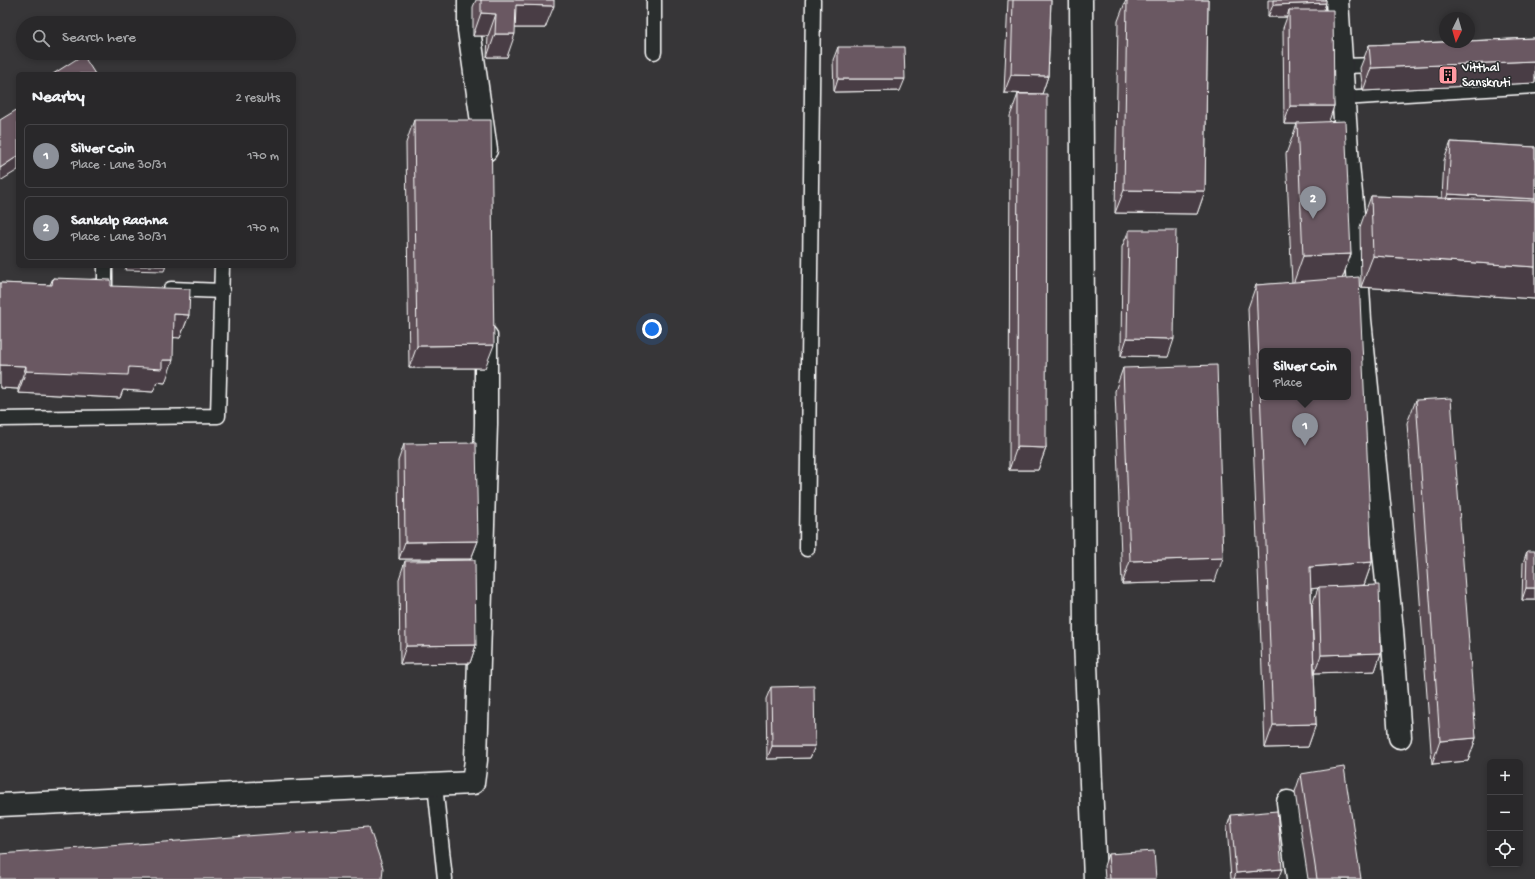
<!DOCTYPE html>
<html lang="en">
<head>
<meta charset="utf-8">
<style>
  :root { --surface:#29282a; --page:#313032; --text:#f1f3f6; --muted:#a5a6a8; --line:#454447; --accent:#8c9099 }
  body { margin:0; font-family:"Gochi Hand",sans-serif; background:var(--page); color:var(--text) }
  .controls { position:absolute; right:12px; bottom:12px; display:grid; overflow:hidden; border-radius:6px; box-shadow:0 2px 6px #0003 }
  .controls button { width:36px; height:36px; display:grid; place-items:center; padding:0; border:0; border-bottom:1px solid var(--line); background:var(--surface); color:var(--text); font:20px sans-serif }
  .compass { position:absolute; left:1439px; top:12px; width:36px; height:36px; border-radius:50%; background:var(--surface); box-shadow:0 2px 6px #0003; rotate:185deg }
  .you { position:absolute; left:652px; top:329px; width:14px; height:14px; margin:-10px; border:3px solid #fff; border-radius:50%; background:#1a73e8; box-shadow:0 0 0 6px #1a73e833 }
  .badge { display:grid; place-items:center; width:26px; height:26px; border-radius:50%; background:var(--accent); color:#fff; font-size:13px; font-weight:700 }
  .pin { position:absolute; translate:-50% -33px; filter:drop-shadow(0 1px 2px #0008) }
  .pin::after { content:''; position:absolute; top:21px; width:14px; height:12px; background:inherit; clip-path:polygon(0 0,100% 0,50% 100%) }
  .popup { position:absolute; left:1259px; top:348px; width:92px; height:52px; box-sizing:border-box; display:grid; place-content:center; border-radius:6px; background:var(--surface); filter:drop-shadow(0 1px 3px #0005); font-size:13px; white-space:nowrap; color:var(--muted) }
  .popup b { font-size:15px; color:var(--text) }
  .popup::after { content:''; position:absolute; left:50%; top:100%; margin-left:-8px; border:8px solid transparent; border-top-color:var(--surface) }
  .list { margin:0; padding:0; list-style:none }
  h2 { display:flex; justify-content:space-between; align-items:center; height:52px; margin:0; padding:0 16px; font-size:17px }
  h2 small { font-size:13px; font-weight:400; color:var(--muted) }
  .list li { display:grid; grid-template-columns:26px 1fr auto; gap:12px; align-items:center; box-sizing:border-box; height:64px; margin:0 8px 8px; padding:0 8px; border:1px solid var(--line); border-radius:6px }
  .list b { display:block; font-size:15px; white-space:nowrap }
  .list p { margin:0; font-size:13px; white-space:nowrap; color:var(--muted) }
  .list em { font-size:13px; font-style:normal; color:var(--muted) }
  .icon { flex:none; width:22px; height:22px; fill:none; stroke:currentColor; stroke-width:2; stroke-linecap:round; stroke-linejoin:round }
  .map { position:relative; flex:none; width:1535px; height:879px; overflow:hidden }
  .search { position:absolute; background:var(--surface); box-shadow:0 2px 6px #0003; left:16px; top:16px; width:280px; height:44px; display:flex; align-items:center; gap:10px; box-sizing:border-box; padding:0 14px; border-radius:22px; color:var(--muted); font-size:15px }
  .panel { position:absolute; background:var(--surface); box-shadow:0 2px 6px #0003; left:16px; top:72px; width:280px; height:196px; border-radius:6px }
  .map>svg:first-child { display:block }
</style>
</head>
<body>
<div class="map">
<svg width="1535" height="879" viewBox="0 0 1535 879">
  <rect width="100%" height="100%" fill="#373638"/>
  <filter id="ink" filterUnits="userSpaceOnUse"><feTurbulence type="fractalNoise" baseFrequency=".025" numOctaves="2"/><feDisplacementMap in="SourceGraphic" scale="8" xChannelSelector="R" yChannelSelector="G"/><feConvolveMatrix kernelMatrix="1 2 1 2 8 2 1 2 1" color-interpolation-filters="sRGB"/></filter>
  <g filter="url(#ink)">
    <g fill="none" stroke-linecap="round" stroke-linejoin="round">
      <defs>
        <g id="service">
          <polyline points="654,0 654,52"/>
          <polyline points="1341,66 1380,65"/>
          <polyline points="1343,98 1535,86"/>
          <polyline points="94,287 105,287 105,266"/>
          <polyline points="171,289 222,291"/>
          <polyline points="0,419 218,416 222,266"/>
          <polyline points="807,549 813,0"/>
          <polyline points="435,785 445,879"/>
        </g>
        <g id="minor">
          <polyline points="469,0 469,30 486,150"/>
          <polyline points="1081,0 1085,640 1095,879"/>
          <polyline points="1337,0 1348,164 1354,223 1360,320 1392,630 1400,737"/>
          <polyline points="1288,802 1298,879"/>
          <polyline points="0,805 473,783 476,760 486,424 486,336"/>
        </g>
      </defs>
      <!-- service casing -->
      <use href="#service" stroke="#fff" stroke-width="17"/>
      <!-- minor casing -->
      <use href="#minor" stroke="#fff" stroke-width="25"/>
      <!-- service -->
      <use href="#service" stroke="#2a2d2e" stroke-width="14"/>
      <!-- minor -->
      <use href="#minor" stroke="#2a2d2e" stroke-width="22"/>
    </g>
    <!-- wall -->
    <g fill="#5b4d54" stroke="#fff">
      <polygon points="476,0 554,0 545,28 515,28 507,57 487,57 488,36 473,36 473,7"/>
      <polygon points="1008,0 1051,0 1048,76 1042,94 1004,93"/>
      <polygon points="1126,0 1208,0 1205,191 1197,214 1115,213 1118,21"/>
      <polygon points="1268,0 1326,0 1324,10 1334,106 1328,122 1351,254 1342,279 1372,562 1364,585 1345,586 1381,653 1375,671 1314,673 1312,605 1318,588 1311,589 1316,724 1308,747 1265,748 1248,308 1256,285 1292,283 1286,154 1297,124 1284,124 1283,28 1287,17 1268,17"/>
      <polygon points="1535,38 1535,83 1363,91 1360,68 1369,45"/>
      <polygon points="838,47 900,91 834,92 833,60"/>
      <polygon points="1018,94 1046,448 1038,470 1009,470 1010,116"/>
      <polygon points="414,120 485,368 409,368 406,143"/>
      <polygon points="1451,142 1535,147 1535,299 1361,287 1360,227 1371,196 1442,198 1444,160"/>
      <polygon points="1129,230 1168,357 1121,356 1122,247"/>
      <polygon points="53,278 111,286 189,315 180,338 174,337 165,383 157,382 153,392 123,390 120,398 18,393 18,389 0,388 0,283 50,285"/>
      <polygon points="1123,368 1215,581 1122,584 1115,391"/>
      <polygon points="1416,400 1476,738 1468,761 1432,764 1407,423"/>
      <polygon points="404,444 478,541 471,559 399,559 398,461"/>
      <polygon points="1527,551 1535,600 1522,600 1523,563"/>
      <polygon points="405,561 476,645 470,663 400,664 399,579"/>
      <polygon points="771,687 815,746 810,758 767,759 766,699"/>
      <polygon points="1301,774 1361,879 1308,879 1295,792"/>
      <polygon points="1231,815 1278,879 1231,879 1227,827"/>
      <polygon points="1108,854 1156,879 1105,879 1104,866"/>
    </g>
    <!-- shaded-wall -->
    <g fill="#4a3e45" stroke="#fff">
      <polygon points="1326,3 1322,15 1289,10 1287,17 1268,17 1273,5"/>
      <polygon points="516,5 554,6 545,28 507,28"/>
      <polygon points="481,13 496,14 488,36 473,36"/>
      <polygon points="495,34 515,34 507,57 487,57"/>
      <polygon points="1535,61 1535,83 1363,91 1371,68"/>
      <polygon points="1011,75 1048,76 1042,94 1004,93"/>
      <polygon points="838,79 905,79 900,91 834,92"/>
      <polygon points="1290,106 1334,106 1328,124 1284,124"/>
      <polygon points="18,156 18,170 0,181 0,168"/>
      <polygon points="1124,190 1205,191 1197,214 1115,213"/>
      <polygon points="1448,194 1535,199 1535,217 1441,212"/>
      <polygon points="1351,254 1340,285 1292,287 1303,256"/>
      <polygon points="1373,256 1535,267 1535,299 1361,287"/>
      <polygon points="127,266 166,266 164,271 125,270"/>
      <polygon points="174,314 189,315 180,338 166,337"/>
      <polygon points="1127,338 1174,339 1168,357 1121,356"/>
      <polygon points="494,345 485,368 409,368 417,346"/>
      <polygon points="162,360 173,360 165,383 157,382 153,392 123,390 120,398 18,393 26,371 129,367"/>
      <polygon points="0,365 26,366 18,389 0,388"/>
      <polygon points="1017,447 1046,448 1038,470 1009,470"/>
      <polygon points="478,541 471,559 399,559 405,542"/>
      <polygon points="1223,558 1215,581 1122,584 1130,561"/>
      <polygon points="1372,562 1364,585 1319,588 1319,587 1318,588 1301,590 1310,567"/>
      <polygon points="1526,588 1535,588 1535,600 1522,600"/>
      <polygon points="476,645 470,663 400,664 406,646"/>
      <polygon points="1381,653 1375,671 1314,673 1321,655"/>
      <polygon points="1316,724 1308,747 1265,748 1273,725"/>
      <polygon points="1476,738 1468,761 1432,764 1440,741"/>
      <polygon points="772,746 815,746 810,758 767,759"/>
      <polygon points="1282,869 1278,879 1234,879 1236,873"/>
    </g>
    <!-- building -->
    <g fill="#6a5962" stroke="#fff" fill-rule="evenodd">
      <polygon points="481,0 554,0 554,6 516,5 515,34 495,34 496,14 481,13"/>
      <polygon points="1013,0 1051,0 1048,76 1011,75"/>
      <polygon points="1127,0 1208,0 1205,191 1124,190"/>
      <polygon points="1273,0 1326,0 1326,3 1273,5"/>
      <polygon points="1289,10 1333,10 1334,106 1290,106"/>
      <polygon points="1535,38 1535,61 1371,68 1369,45 1445,42 1469,42 1469,41"/>
      <polygon points="838,47 904,47 905,79 838,79"/>
      <polygon points="83,55 95,74 53,74"/>
      <polygon points="1018,94 1047,94 1046,448 1017,447"/>
      <polygon points="18,109 18,156 0,168 0,120"/>
      <polygon points="414,120 491,120 494,345 417,346"/>
      <polygon points="1345,121 1351,254 1303,256 1297,123"/>
      <polygon points="1451,142 1535,147 1535,199 1448,194"/>
      <polygon points="1371,196 1535,201 1535,267 1373,256"/>
      <polygon points="1129,230 1176,230 1174,339 1127,338"/>
      <path d="M1359 277 1372 562 1310 567 1316 724 1273 725 1256 285ZM1262 351H1348V397H1262Z"/>
      <polygon points="53,278 111,280 111,286 190,289 189,315 174,314 173,360 162,360 162,369 129,367 128,375 26,371 26,366 0,365 0,283 52,285"/>
      <polygon points="1217,365 1223,558 1130,561 1123,368"/>
      <polygon points="1451,398 1476,738 1440,741 1416,400"/>
      <polygon points="476,443 478,541 405,542 404,444"/>
      <polygon points="1527,551 1535,551 1535,588 1526,588"/>
      <polygon points="475,560 476,645 406,646 405,561"/>
      <polygon points="1379,585 1381,653 1321,655 1319,587"/>
      <polygon points="814,686 815,746 772,746 771,687"/>
      <polygon points="1344,767 1361,879 1317,879 1301,774"/>
      <polygon points="1277,811 1282,869 1236,873 1231,815"/>
      <polygon points="369,827 383,868 382,879 0,879 0,854"/>
      <polygon points="1154,851 1156,879 1110,879 1108,854"/>
    </g>
  </g>
  <!-- icons -->
  <defs>
    <symbol id="building-square" viewBox="-11 -11 22 22"><rect x="-9" y="-9" width="18" height="18" rx="4" fill="#ff9aa2" stroke="#2a2d2e"/><path d="M-4-6H4V6H1V3H-1V6H-4ZM-2.5-4.3h1.7v1.8h-1.7ZM.8-4.3h1.7v1.8H.8ZM-2.5-1h1.7V.8h-1.7ZM.8-1h1.7V.8H.8Z" fill="#111"/></symbol>
  </defs>
  <g fill-rule="evenodd">
    <use href="#building-square" x="1437" y="64" width="22" height="22"/>
  </g>
  <g text-anchor="middle" dominant-baseline="central" stroke-width="3" stroke-linejoin="round" paint-order="stroke">
    <!-- poi labels -->
    <g font-size="13" fill="#fff" stroke="#2a2d2e" text-anchor="start">
      <text x="1462" y="68">Vitthal<tspan x="1462" dy="15">Sanskruti</tspan></text>
    </g>
  </g>
</svg>
<div class="controls">
<button>+</button>
<button>−</button>
<button><svg class="icon" aria-label="locate" viewBox="0 0 24 24"><circle cx="12" cy="12" r="6"/><path d="M12 2v4M12 18v4M2 12h4M18 12h4"/></svg></button>
</div>
<svg class="compass" viewBox="-18 -18 36 36"><path d="M0-13l5 13h-10z" fill="#e53935"/><path d="M0 13l5-13h-10z" fill="#a5a6a8"/></svg>
<div class="you"></div>
<div class="pin badge" style="left:1305px;top:446px">1</div>
<div class="popup"><b>Silver Coin</b>Place</div>
<div class="pin badge" style="left:1313px;top:219px">2</div>
<div class="search"><svg class="icon" aria-label="search" viewBox="0 0 24 24"><circle cx="10" cy="10" r="6"/><path d="M15 15l6 6"/></svg>Search here</div>
<section class="panel">
<h2>Nearby<small>2 results</small></h2>
<ul class="list">
<li><span class="badge">1</span><div><b>Silver Coin</b><p>Place · Lane 30/31</p></div><em>170 m</em></li>
<li><span class="badge">2</span><div><b>Sankalp Rachna</b><p>Place · Lane 30/31</p></div><em>170 m</em></li>
</ul>
</section>
</div>
</body>
</html>
